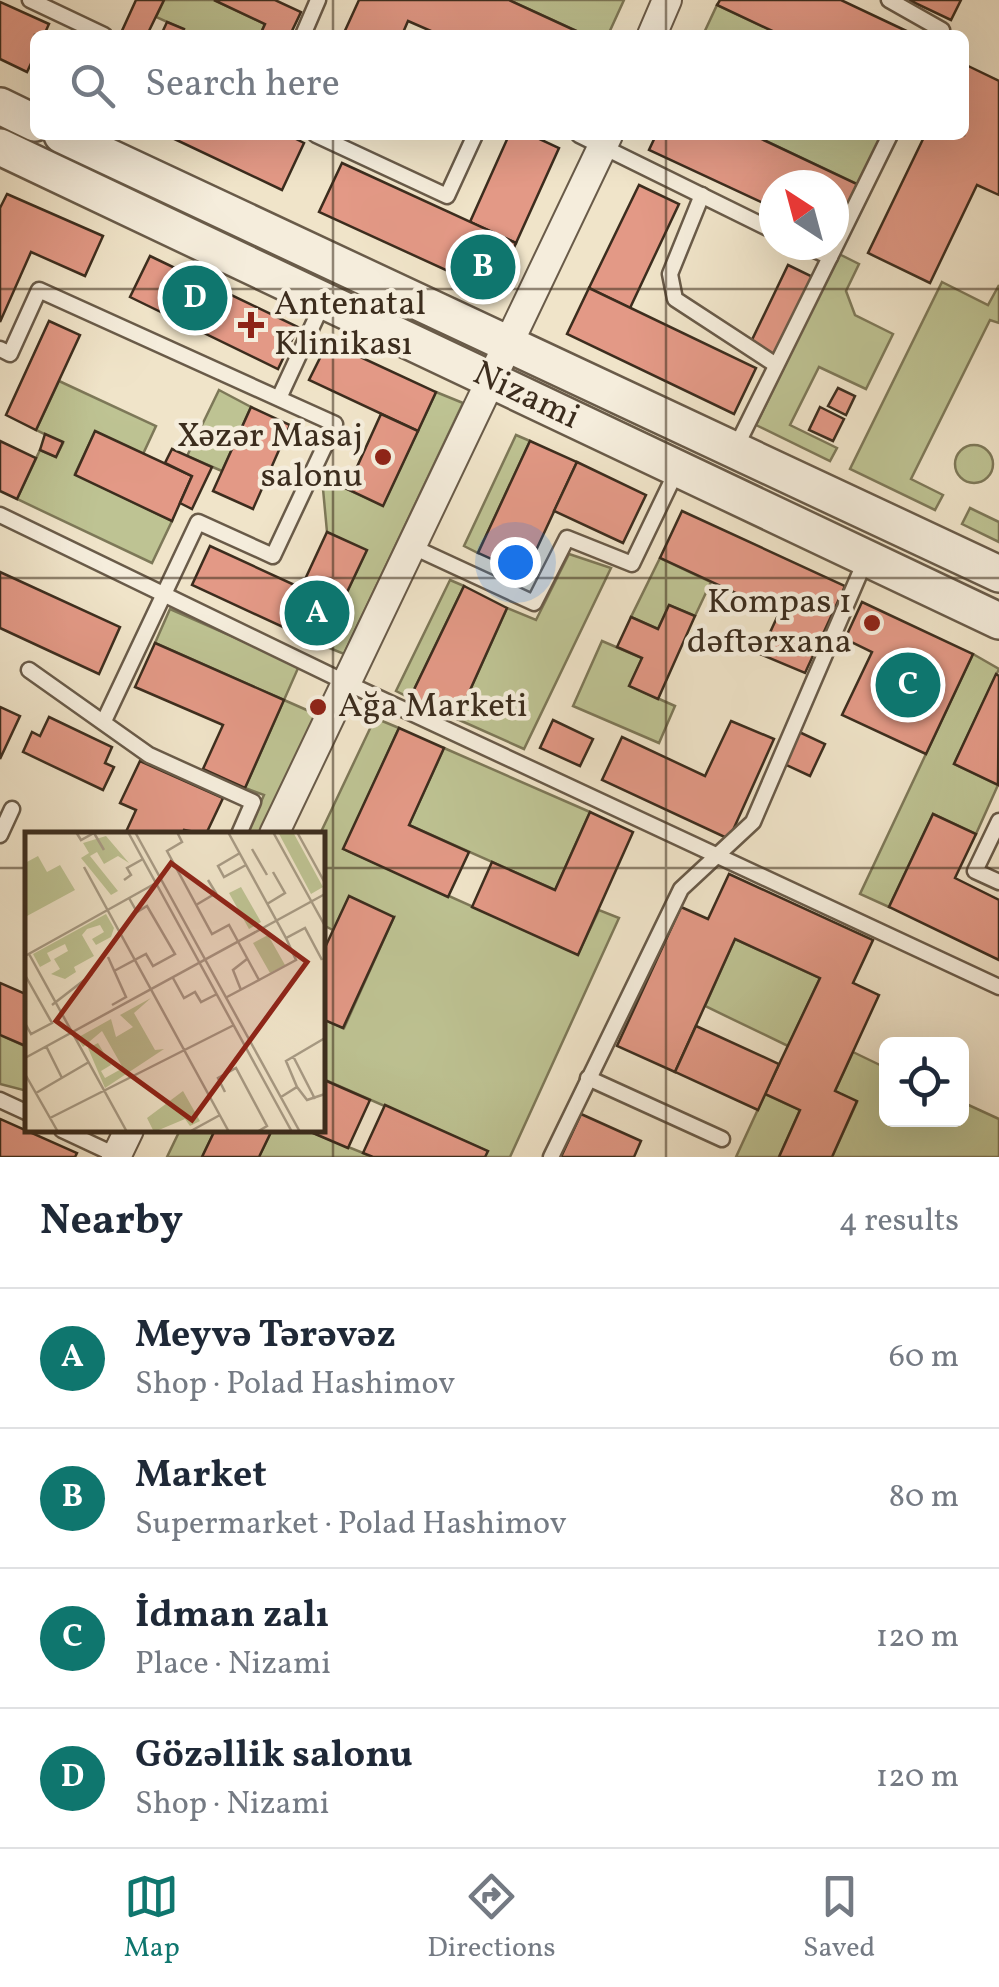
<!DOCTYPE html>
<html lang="en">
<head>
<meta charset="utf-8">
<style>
  :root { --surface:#fff; --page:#f6f6f7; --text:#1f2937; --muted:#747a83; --line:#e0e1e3; --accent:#0f766e }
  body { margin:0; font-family:Vollkorn,serif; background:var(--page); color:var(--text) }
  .controls { position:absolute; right:30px; bottom:30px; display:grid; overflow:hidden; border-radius:15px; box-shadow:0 10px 40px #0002 }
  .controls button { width:90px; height:90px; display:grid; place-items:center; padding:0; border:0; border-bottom:2px solid var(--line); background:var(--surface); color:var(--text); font:50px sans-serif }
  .compass { position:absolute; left:759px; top:170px; width:90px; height:90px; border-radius:50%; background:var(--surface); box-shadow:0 10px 40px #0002; rotate:324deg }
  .you { position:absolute; left:515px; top:562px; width:35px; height:35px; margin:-25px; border:8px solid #fff; border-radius:50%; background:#1a73e8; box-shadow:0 0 0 15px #1a73e833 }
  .badge { display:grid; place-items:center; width:65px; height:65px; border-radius:50%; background:var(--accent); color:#fff; font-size:32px; font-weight:700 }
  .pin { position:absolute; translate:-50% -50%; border:5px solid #fff; box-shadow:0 2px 10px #0006 }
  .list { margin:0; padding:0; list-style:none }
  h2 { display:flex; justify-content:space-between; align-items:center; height:130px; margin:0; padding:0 40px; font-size:42px }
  h2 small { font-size:32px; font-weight:400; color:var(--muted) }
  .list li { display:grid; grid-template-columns:65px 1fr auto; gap:30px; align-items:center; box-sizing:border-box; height:140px; padding:0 40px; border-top:2px solid var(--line) }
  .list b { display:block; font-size:38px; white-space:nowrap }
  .list p { margin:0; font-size:32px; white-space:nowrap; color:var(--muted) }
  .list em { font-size:32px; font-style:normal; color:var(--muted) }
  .icon { flex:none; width:55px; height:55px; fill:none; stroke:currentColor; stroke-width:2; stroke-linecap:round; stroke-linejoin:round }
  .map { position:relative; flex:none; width:999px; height:1157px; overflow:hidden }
  .search { position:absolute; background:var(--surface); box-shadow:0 10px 40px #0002; left:30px; right:30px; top:30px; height:110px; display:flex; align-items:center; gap:25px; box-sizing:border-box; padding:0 35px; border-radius:15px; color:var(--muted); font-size:38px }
  .sheet { height:690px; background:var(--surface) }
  nav { display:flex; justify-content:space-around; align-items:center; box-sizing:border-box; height:140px; border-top:2px solid var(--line); background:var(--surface); font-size:28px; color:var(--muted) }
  nav a { display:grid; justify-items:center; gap:5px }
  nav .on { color:var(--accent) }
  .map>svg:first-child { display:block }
</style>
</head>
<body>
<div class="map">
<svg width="999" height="1157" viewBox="0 0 999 1157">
  <rect width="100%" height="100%" fill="#f0e4c9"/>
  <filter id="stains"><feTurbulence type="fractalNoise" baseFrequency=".002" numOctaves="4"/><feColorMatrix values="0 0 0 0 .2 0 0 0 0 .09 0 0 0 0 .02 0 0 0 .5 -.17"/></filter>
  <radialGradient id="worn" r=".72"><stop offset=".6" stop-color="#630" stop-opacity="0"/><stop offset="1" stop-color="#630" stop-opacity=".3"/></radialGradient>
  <!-- green -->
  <g fill="#bec393" stroke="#7d7858" stroke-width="2.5">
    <polygon points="164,0 214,0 265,24 260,35 182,35 183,29 156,17"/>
    <polygon points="509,0 624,0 608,35 585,35"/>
    <polygon points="717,5 781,35 703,35"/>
    <polygon points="753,135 882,135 859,185"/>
    <polygon points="839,254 859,264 846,291 855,315 893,334 866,389 819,367 790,425 837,448 830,461 756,425"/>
    <polygon points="942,282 988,305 999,285 999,323 990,320 911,479 943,495 935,510 850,469"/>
    <polygon points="59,381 156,426 143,454 95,432 75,474 172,521 152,563 17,499 40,450 56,457 63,443 36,430"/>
    <polygon points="219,390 251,407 222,471 187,456"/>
    <polygon points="436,392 463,403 344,654 322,645 366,551 327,532 322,478 383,505"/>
    <polygon points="516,435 530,441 478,553 464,546"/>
    <circle cx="974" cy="464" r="19"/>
    <polygon points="970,508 999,522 999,542 962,524"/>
    <polygon points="569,554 611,568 524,749 457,719 507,608 536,620"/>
    <polygon points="660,558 711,582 695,616 669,605 658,629 631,617"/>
    <polygon points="450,580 464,586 410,698 396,691"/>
    <polygon points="170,609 299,666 284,700 318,715 262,834 247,834 264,795 245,788 284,700 155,643"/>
    <polygon points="602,641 642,658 630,686 675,706 659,743 573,706"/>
    <polygon points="973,654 999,669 954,764 998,785 976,834 933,814 889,907 860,894"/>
    <polygon points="375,718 399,728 344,849 578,954 599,910 619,918 510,1157 485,1157 487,1151 323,1079 323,1019 344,1028 394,917 333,930 323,925 320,834"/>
    <polygon points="444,748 590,812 555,890 409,825"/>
    <polygon points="735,939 820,978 788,1046 705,1006"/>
    <polygon points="0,1035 27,1047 27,1091 0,1084"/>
    <polygon points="853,1052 886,1068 886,1120 962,1120 962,1102 999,1119 999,1157 832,1157 857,1102 835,1091"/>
    <polygon points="765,1094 800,1110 779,1157 736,1157"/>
    <polygon points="180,1130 215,1130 202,1157 167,1157"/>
    <polygon points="272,1130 306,1130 373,1157 259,1157"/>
  </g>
  <!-- building -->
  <g fill="#e39986" stroke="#3c2d1e" stroke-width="2.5">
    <polygon points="136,0 164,0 147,35 121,33"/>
    <polygon points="214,0 275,0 301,12 290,35 260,35 265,24"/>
    <polygon points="359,0 509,0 585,35 440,35 408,21 402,35 343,35"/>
    <polygon points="720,0 841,0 915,35 781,35 717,5"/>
    <polygon points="909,0 961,0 951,20"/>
    <polygon points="0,2 49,24 44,35 35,35 35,55 27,72 0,59"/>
    <polygon points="167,22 184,29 182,35 161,35"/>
    <polygon points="964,64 999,81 999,195 977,185 930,283 868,253 925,135 964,135"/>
    <polygon points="166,135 288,135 304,143 282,190"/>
    <polygon points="509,135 531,135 559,148 516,243 470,222"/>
    <polygon points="656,135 753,135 859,185 834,236 834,185 774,185 774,208 649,150"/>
    <polygon points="342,163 516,243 494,292 319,212"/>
    <polygon points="639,185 679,204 630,308 589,288"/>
    <polygon points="7,194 103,236 85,276 31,252 0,322 0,208"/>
    <polygon points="150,256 298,327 278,369 130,297"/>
    <polygon points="788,265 813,277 776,356 750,344"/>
    <polygon points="589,288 756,368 734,414 567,334"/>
    <polygon points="49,321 80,335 36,430 6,415"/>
    <polygon points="328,342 436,392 418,431 309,380"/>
    <polygon points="838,388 855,396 846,415 828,406"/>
    <polygon points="251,407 290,425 253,509 213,491"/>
    <polygon points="820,407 844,419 833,441 809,430"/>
    <polygon points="381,414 418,431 383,506 347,489"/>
    <polygon points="95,431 192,476 172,521 75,475"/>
    <polygon points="45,434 63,442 56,457 40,450"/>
    <polygon points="0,441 36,458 17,499 0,491"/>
    <polygon points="530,441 577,462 525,574 478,553"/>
    <polygon points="172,449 212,467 192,509 180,503 192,476 165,463"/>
    <polygon points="577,462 646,495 623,543 554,511"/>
    <polygon points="682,511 845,586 805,673 760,654 779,613 660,558"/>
    <polygon points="327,532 367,550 322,645 192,585 210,546 301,588"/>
    <polygon points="0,572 120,627 99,674 0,628"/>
    <polygon points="464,586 507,608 457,719 410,698"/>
    <polygon points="862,602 973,654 926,754 842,715 872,652 845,639"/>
    <polygon points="669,605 695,616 658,699 629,686 642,658 617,647 631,617 658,629"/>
    <polygon points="155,643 284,700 245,788 203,769 223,725 135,687"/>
    <polygon points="996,674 999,676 998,785 954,764"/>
    <polygon points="0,707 20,716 0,759"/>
    <polygon points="49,717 112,747 105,763 114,767 103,790 23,752 32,732 40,736"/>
    <polygon points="553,720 593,739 580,766 540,748"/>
    <polygon points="731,721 774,739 729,839 602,780 622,737 705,776"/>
    <polygon points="399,728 444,748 409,825 469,852 448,897 343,849"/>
    <polygon points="797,731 825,744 810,776 782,763"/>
    <polygon points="140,761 223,798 206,834 184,830 182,834 125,834 136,810 120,803"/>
    <polygon points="590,812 633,832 578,955 472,907 492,862 555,890"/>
    <polygon points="933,814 976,834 955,878 999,900 999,960 889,907"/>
    <polygon points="729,874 873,940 853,983 879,995 835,1091 857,1101 832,1157 779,1157 800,1110 765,1094 820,978 735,939 675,1072 617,1046 681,907 708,919"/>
    <polygon points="349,896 394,917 343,1028 322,1019 322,954"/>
    <polygon points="0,983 28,995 28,1047 0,1035"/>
    <polygon points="696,1026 779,1064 758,1110 675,1072"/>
    <polygon points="322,1079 370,1100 348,1148 306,1130 322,1130"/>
    <polygon points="385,1105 488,1151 485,1157 373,1157 363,1153"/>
    <polygon points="581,1114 641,1141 634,1157 561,1157"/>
    <polygon points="0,1119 77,1153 75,1157 0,1157"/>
    <polygon points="215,1130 272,1130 259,1157 202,1157"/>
  </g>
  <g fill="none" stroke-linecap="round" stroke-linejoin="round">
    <defs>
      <g id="service">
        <polyline points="30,0 104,35"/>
        <polyline points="889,0 942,30 939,35"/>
        <polyline points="303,35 318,0"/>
        <polyline points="316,135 447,196 475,135"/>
        <polyline points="579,135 774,231"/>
        <polyline points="702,195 670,274 675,299 776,365"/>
        <polyline points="830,257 890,135"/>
        <polyline points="0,349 10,354 39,290 335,424 273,556 198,522 104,721"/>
        <polyline points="279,398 323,303"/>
        <polyline points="736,447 830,257 804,245"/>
        <polyline points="0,515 349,684 999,987"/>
        <polyline points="413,547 534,603 567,538 632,564 678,468"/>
        <polyline points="29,670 149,755 253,802 239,834"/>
        <polyline points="999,821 975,871 999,882"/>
        <polyline points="0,835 12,809"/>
        <polyline points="588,1078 722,1139"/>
        <polyline points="0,1100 28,1113"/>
        <polyline points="62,1130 120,1157"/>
        <polyline points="551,1157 681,889 753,822 866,559"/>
      </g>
      <g id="minor">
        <polyline points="652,35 667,0"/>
        <polyline points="274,834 608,135"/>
        <polyline points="116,1157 129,1130"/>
      </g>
      <g id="tertiary">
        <polyline points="0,106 35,123"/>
        <polyline points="62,135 999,574"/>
        <path id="s1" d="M0 147 999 621"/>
      </g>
    </defs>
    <!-- service casing -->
    <use href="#service" stroke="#695b49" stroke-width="19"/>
    <!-- minor casing -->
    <use href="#minor" stroke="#695b49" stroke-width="32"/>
    <!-- tertiary casing -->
    <use href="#tertiary" stroke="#695b49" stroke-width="40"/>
    <!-- service -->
    <use href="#service" stroke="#f5eddc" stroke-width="14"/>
    <!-- minor -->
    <use href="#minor" stroke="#f5eddc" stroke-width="28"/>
    <!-- tertiary -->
    <use href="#tertiary" stroke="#f5eddc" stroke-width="35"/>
  </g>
  <!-- grid -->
  <path fill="none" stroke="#3c2d1e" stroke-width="2.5" stroke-opacity="0.55" d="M333 0V35M666 0V35M333 135V1157M666 135V1157M0 289H999M0 578H999M0 868H28M322 868H999"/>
  <!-- markers -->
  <g fill="#8f2418" stroke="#f5eddc" stroke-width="4">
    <path d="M246 310h10v10h10v10h-10v10h-10v-10h-10v-10h10z"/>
    <circle cx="383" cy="457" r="10"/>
    <circle cx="872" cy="623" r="10"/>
    <circle cx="318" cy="707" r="10"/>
  </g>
  <g text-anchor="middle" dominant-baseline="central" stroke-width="9" stroke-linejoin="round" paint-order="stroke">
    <!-- poi labels -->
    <g font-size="35" fill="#3c2d1e" stroke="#f5eddc" text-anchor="start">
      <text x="274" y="305">Antenatal<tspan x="274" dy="40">Klinikası</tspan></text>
      <text x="363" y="437" text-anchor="end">Xəzər Masaj<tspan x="363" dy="40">salonu</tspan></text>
      <text x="852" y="603" text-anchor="end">Kompas 1<tspan x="852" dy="40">dəftərxana</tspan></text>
      <text x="338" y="707">Ağa Marketi</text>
    </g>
    <!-- street labels -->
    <g font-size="35" fill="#3c2d1e" stroke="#f5eddc">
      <text stroke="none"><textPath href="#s1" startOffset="582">Nizami</textPath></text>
    </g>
  </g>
  <!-- overview -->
  <g transform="translate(25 832)">
    <rect width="300" height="300" fill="#f0e4c9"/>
    <path d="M253 0H268L298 55 286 62ZM81 4 104 31 93 24 79 32 72 20 65 24 93 59 86 63 56 26 64 21 58 11ZM13 24 22 40 35 33 50 58 2 84 0 31ZM216 55 236 90 224 97 204 61ZM81 82 89 96 86 105 71 113 67 107 79 100 75 93 62 97 57 103 69 124 49 135 51 140 40 147 26 142 35 137 29 127 43 119 40 112 22 121 26 129 15 135 8 122ZM243 103 260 133 245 141 228 111ZM126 166 109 181 130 218 139 217 80 256 63 216 73 211 86 233 76 239 80 246 98 236 77 199 58 215 52 206 86 187 91 205 108 195 95 183ZM158 259 175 289 165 294 160 287 129 300 122 286Z" fill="#bec393"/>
    <path fill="none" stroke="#a89b85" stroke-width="2.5" d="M51 0 56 8 69 1 79 18M103 0 267 300M110 0 275 300M152 0 157 10 142 19 187 102 204 93 234 148 202 165M203 0 261 106 280 96 297 128M248 0 300 94M272 0 300 51M227 17 242 43M215 21 193 34 199 45 221 33M59 35 204 300M99 48 106 43 102 36 118 27M242 72 260 61 248 40M171 73 191 61 183 48M4 122 102 300M0 124 131 51M83 125 101 165 87 173M89 139 121 122 128 134 150 122 122 74 112 80 104 66M0 143 27 191 6 202 0 191M148 146 159 166 170 160 176 170 192 162M234 148 271 128 261 106M216 158 208 138 222 127M27 173 67 142M21 214 37 246M268 224 290 267M0 226 300 62M0 242 33 300M272 255 261 229 300 206M200 260 193 246 211 236 242 294 232 300M11 261 64 230M256 265 272 255 282 268 300 262M25 286 209 193M164 300 195 283"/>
    <path fill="#8f2418" fill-opacity="0.15" stroke="#8f2418" stroke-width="5" d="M146 31 282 130 167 288 31 189Z"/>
    <rect width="300" height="300" fill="none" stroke="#3c2d1e" stroke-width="5"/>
  </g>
  <rect width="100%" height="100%" filter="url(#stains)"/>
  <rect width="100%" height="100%" fill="url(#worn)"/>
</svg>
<div class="controls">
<button><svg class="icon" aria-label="locate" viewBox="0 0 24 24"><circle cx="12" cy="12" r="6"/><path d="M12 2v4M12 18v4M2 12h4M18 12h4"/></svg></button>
</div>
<svg class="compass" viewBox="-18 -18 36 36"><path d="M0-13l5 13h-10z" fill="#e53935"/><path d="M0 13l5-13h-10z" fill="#747a83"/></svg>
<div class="you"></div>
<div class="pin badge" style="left:317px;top:613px">A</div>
<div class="pin badge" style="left:483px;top:267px">B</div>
<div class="pin badge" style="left:908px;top:685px">C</div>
<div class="pin badge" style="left:195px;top:298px">D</div>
<div class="search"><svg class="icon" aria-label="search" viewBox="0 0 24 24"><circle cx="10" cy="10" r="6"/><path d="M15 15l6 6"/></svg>Search here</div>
</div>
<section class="sheet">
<h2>Nearby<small>4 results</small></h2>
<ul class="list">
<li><span class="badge">A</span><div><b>Meyvə Tərəvəz</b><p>Shop · Polad Hashimov</p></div><em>60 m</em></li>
<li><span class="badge">B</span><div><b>Market</b><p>Supermarket · Polad Hashimov</p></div><em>80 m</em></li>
<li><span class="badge">C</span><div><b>İdman zalı</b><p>Place · Nizami</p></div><em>120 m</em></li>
<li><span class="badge">D</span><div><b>Gözəllik salonu</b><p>Shop · Nizami</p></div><em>120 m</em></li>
</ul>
</section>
<nav>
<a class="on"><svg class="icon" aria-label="map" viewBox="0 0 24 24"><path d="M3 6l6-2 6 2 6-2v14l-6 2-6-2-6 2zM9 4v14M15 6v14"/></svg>Map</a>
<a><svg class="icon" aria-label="directions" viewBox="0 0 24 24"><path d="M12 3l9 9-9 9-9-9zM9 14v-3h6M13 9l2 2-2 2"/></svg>Directions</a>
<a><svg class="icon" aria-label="saved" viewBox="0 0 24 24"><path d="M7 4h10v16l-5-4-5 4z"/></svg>Saved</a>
</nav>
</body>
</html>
